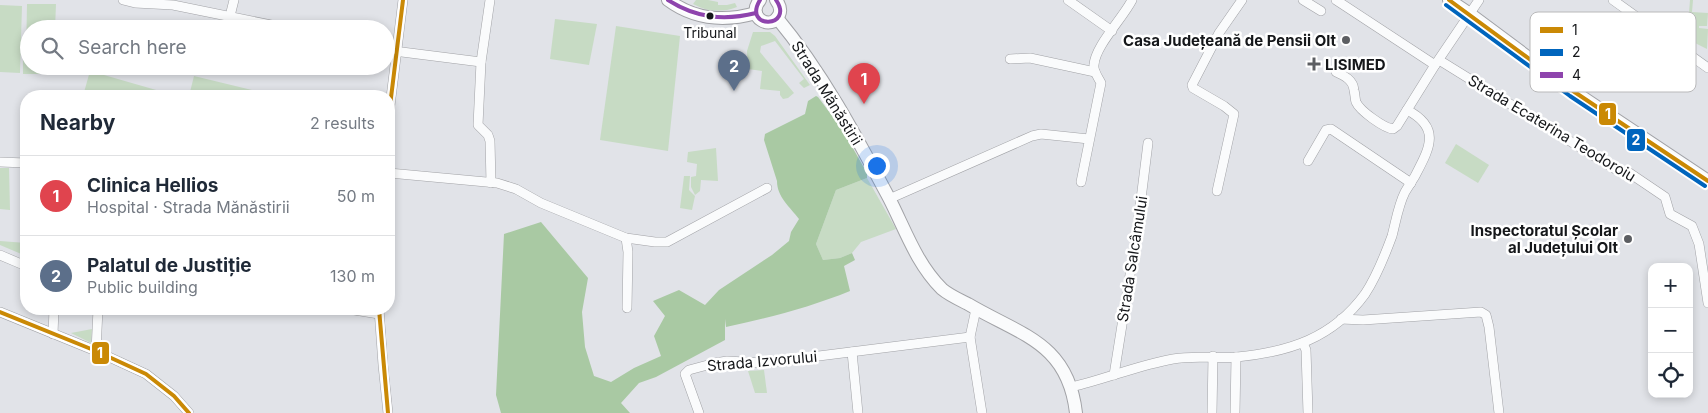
<!DOCTYPE html>
<html lang="en">
<head>
<meta charset="utf-8">
<style>
  :root { --surface:#fff; --page:#f6f6f7; --text:#1f2937; --muted:#747a83; --line:#e0e1e3; --accent:#ea580c }
  body { margin:0; font-family:Inter,sans-serif; background:var(--page); color:var(--text) }
  .controls { position:absolute; right:15px; bottom:15px; display:grid; overflow:hidden; border-radius:10px; box-shadow:0 2px 8px #0003 }
  .controls button { width:45px; height:45px; display:grid; place-items:center; padding:0; border:0; border-bottom:1px solid var(--line); background:var(--surface); color:var(--text); font:25px sans-serif }
  .you { position:absolute; left:876px; top:165px; width:18px; height:18px; margin:-12px; border:4px solid #fff; border-radius:50%; background:#1a73e8; box-shadow:0 0 0 8px #1a73e833 }
  .badge { display:grid; place-items:center; width:32px; height:32px; border-radius:50%; background:var(--accent); color:#fff; font-size:16px; font-weight:700 }
  .pin { position:absolute; translate:-50% -41px; filter:drop-shadow(0 1px 2px #0008) }
  .pin::after { content:''; position:absolute; top:26px; width:18px; height:15px; background:inherit; clip-path:polygon(0 0,100% 0,50% 100%) }
  .list { margin:0; padding:0; list-style:none }
  h2 { display:flex; justify-content:space-between; align-items:center; height:65px; margin:0; padding:0 20px; font-size:21px }
  h2 small { font-size:16px; font-weight:400; color:var(--muted) }
  .list li { display:grid; grid-template-columns:32px 1fr auto; gap:15px; align-items:center; box-sizing:border-box; height:80px; padding:0 20px; border-top:1px solid var(--line) }
  .list b { display:block; font-size:19px; white-space:nowrap }
  .list p { margin:0; font-size:16px; white-space:nowrap; color:var(--muted) }
  .list em { font-size:16px; font-style:normal; color:var(--muted) }
  .icon { flex:none; width:28px; height:28px; fill:none; stroke:currentColor; stroke-width:2; stroke-linecap:round; stroke-linejoin:round }
  .map { position:relative; flex:none; width:1708px; height:413px; overflow:hidden }
  .search { position:absolute; background:var(--surface); box-shadow:0 2px 8px #0003; left:20px; top:20px; width:375px; height:55px; display:flex; align-items:center; gap:12px; box-sizing:border-box; padding:0 18px; border-radius:28px; color:var(--muted); font-size:19px }
  .panel { position:absolute; background:var(--surface); box-shadow:0 2px 8px #0003; left:20px; top:90px; width:375px; height:225px; border-radius:20px }
  .map>svg:first-child { display:block }
</style>
</head>
<body>
<div class="map">
<svg width="1708" height="413" viewBox="0 0 1708 413">
  <rect width="100%" height="100%" fill="#e1e3e8"/>
  <!-- green -->
  <g fill="#c7dbc4">
    <path d="M696 0H708L718 2V5H727L735 3 737 7C721 13 708 12 693 4Z"/>
    <polygon points="1690,0 1693,0 1692,12 1708,13 1707,26 1699,26 1699,28 1708,29 1707,49 1687,39"/>
    <polygon points="27,4 56,4 55,29 29,29 29,66 54,66 54,74 23,74 23,58 26,58"/>
    <polygon points="0,5 22,6 20,73 0,72"/>
    <polygon points="555,19 597,24 589,65 550,59"/>
    <polygon points="616,26 680,36 668,151 600,140"/>
    <polygon points="753,32 770,32 775,36 810,85 804,88 799,83 804,79 775,41 761,46 760,52 794,93 788,98 783,99 780,95 780,91 760,89 762,71 748,69 747,51"/>
    <polygon points="90,71 177,96 83,96"/>
    <polygon points="194,76 268,94 268,96 189,96"/>
    <polygon points="1456,144 1489,165 1478,183 1445,163"/>
    <polygon points="716,148 718,181 701,180 700,191 695,195 691,187 691,177 696,176 697,164 687,162 688,152"/>
    <polygon points="0,168 9,168 10,210 0,209"/>
    <polygon points="684,176 690,176 689,190 695,196 692,210 680,208"/>
    <polygon points="867,178 896,229 861,242 852,253 840,258 823,260 816,244 836,190"/>
    <polygon points="0,241 26,243 26,256 0,245"/>
    <polygon points="92,329 91,343 71,333"/>
    <polygon points="764,370 767,393 755,393 748,371"/>
  </g>
  <!-- forest -->
  <path fill="#a9c9a3" d="M816 96 818 97 842 129 867 173V178L836 190 816 244 823 260 840 258 852 253 855 260 844 266 850 291C811 307 768 318 726 327L725 319V340L656 377 639 383 621 403 630 413H501L496 395 504 234 541 222 588 278 582 312 585 347 594 376 611 382 634 368 661 356 654 336 665 316 653 301 679 290 705 305 719 290 772 255 789 241 791 232 799 219C790 207 777 197 777 181L764 140 765 134 805 114 808 101Z"/>
  <g fill="none" stroke-linecap="round" stroke-linejoin="round">
    <defs>
      <g id="street">
        <polyline points="123,0 135,3 173,5 291,29"/>
        <polyline points="490,0 481,62 478,125 488,135 490,141 491,183"/>
        <polyline points="1068,0 1112,31"/>
        <polyline points="1303,0 1321,11"/>
        <polyline points="1336,0 1435,65"/>
        <polyline points="1613,0 1708,68"/>
        <polyline points="230,16 234,0"/>
        <polyline points="386,50 481,62"/>
        <polyline points="1010,59 1030,58 1095,72"/>
        <polyline points="1439,60 1615,169 1628,172 1665,197 1670,214 1692,226 1699,244 1708,303"/>
        <path d="M1336 72C1345 76 1353 80 1354 90 1355 94 1355 99 1356 102 1360 111 1384 128 1393 129L1397 126 1435 65 1479 0"/>
        <polyline points="389,114 403,0"/>
        <polyline points="1308,161 1326,130 1331,129 1411,183"/>
        <polyline points="0,162 26,163"/>
        <polyline points="389,173 497,183 516,189 541,203 626,238 655,242 667,242 767,188"/>
        <path d="M1081 182 1101 83C1098 77 1093 71 1094 65 1095 46 1123 18 1132 0"/>
        <polyline points="1217,191 1234,114 1224,106 1193,88 1192,85 1219,33 1242,0"/>
        <polyline points="889,199 1032,136 1041,134 1089,139"/>
        <polyline points="626,238 628,252 627,308"/>
        <polyline points="0,255 26,266"/>
        <polyline points="348,309 379,314"/>
        <polyline points="379,309 383,365 388,413"/>
        <polyline points="976,309 970,337 982,413"/>
        <polyline points="0,312 96,351 146,374 174,396 189,413"/>
        <polyline points="1341,319 1363,320 1481,312 1486,315 1489,327 1499,413"/>
        <polyline points="53,334 54,309"/>
        <polyline points="1303,343 1306,350 1308,413"/>
        <polyline points="96,351 98,309"/>
        <polyline points="852,352 858,413"/>
        <polyline points="1114,375 1137,231 1148,143"/>
        <path d="M1071 387C1106 379 1139 365 1173 359 1195 355 1216 359 1237 357 1289 352 1333 338 1365 294 1377 276 1385 255 1392 236 1396 221 1398 206 1405 192 1408 187 1412 181 1415 176 1429 149 1442 128 1407 110"/>
        <polyline points="699,413 685,374 689,370 715,363 727,361 763,363 970,337"/>
        <polyline points="1212,413 1213,356"/>
        <polyline points="1235,413 1236,357"/>
      </g>
      <g id="secondary">
        <path d="M668 0C695 20 724 22 756 13"/>
        <path d="M760 0C745 17 772 32 779 15 782 9 779 4 776 0"/>
        <polyline points="1449,0 1470,14 1573,91 1708,181"/>
        <path d="M777 18C822 72 856 136 889 198 905 229 916 263 942 289 949 295 960 300 968 304 1020 335 1068 342 1076 413"/>
      </g>
    </defs>
    <!-- street casing -->
    <use href="#street" stroke="#a1a2a6" stroke-width="10"/>
    <!-- secondary casing -->
    <use href="#secondary" stroke="#a1a2a6" stroke-width="14"/>
    <!-- street -->
    <use href="#street" stroke="#fafbfc" stroke-width="9"/>
    <!-- secondary -->
    <use href="#secondary" stroke="#fafbfc" stroke-width="12"/>
    <defs>
      <g id="bus-1">
        <polyline points="1449,0 1573,91 1708,181"/>
        <polyline points="389,114 403,0"/>
        <polyline points="379,309 388,413"/>
        <polyline points="0,312 96,351 146,374 174,396 189,413"/>
      </g>
      <polyline id="bus-2" points="1446,5 1570,96 1705,186"/>
      <g id="bus-3">
        <path d="M668 0C696 18 724 21 756 13"/>
        <path d="M760 0C742 30 795 28 776 0"/>
      </g>
    </defs>
    <!-- bus-1 casing -->
    <use href="#bus-1" stroke="#fff" stroke-width="8"/>
    <!-- bus-2 casing -->
    <use href="#bus-2" stroke="#fff" stroke-width="8"/>
    <!-- bus-3 casing -->
    <use href="#bus-3" stroke="#fff" stroke-width="8"/>
    <!-- bus-1 -->
    <use href="#bus-1" stroke="#ca8905" stroke-width="4"/>
    <!-- bus-2 -->
    <use href="#bus-2" stroke="#0065bd" stroke-width="4"/>
    <!-- bus-3 -->
    <use href="#bus-3" stroke="#8e44ad" stroke-width="4"/>
  </g>
  <!-- markers -->
  <circle fill="#15171a" stroke="#fff" stroke-width="2" cx="710" cy="16" r="4.5"/>
  <g fill="#5c5e62" stroke="#fff" stroke-width="2">
    <circle cx="1346" cy="40" r="5"/>
    <path d="M1311.5 56.5h5v5h5v5h-5v5h-5v-5h-5v-5h5z"/>
    <circle cx="1628" cy="239" r="5"/>
  </g>
  <g text-anchor="middle" dominant-baseline="central" stroke-width="5" stroke-linejoin="round" paint-order="stroke">
    <!-- bus labels -->
    <g font-size="14" fill="#15171a" stroke="#fff">
      <text x="710" y="32">Tribunal</text>
    </g>
    <!-- poi labels -->
    <g font-size="15" font-weight="bold" fill="#15171a" stroke="#fff" text-anchor="end">
      <text x="1336" y="40">Casa Județeană de Pensii Olt</text>
      <text x="1325" y="64" text-anchor="start">LISIMED</text>
      <text x="1618" y="230">Inspectoratul Școlar<tspan x="1618" dy="17">al Județului Olt</tspan></text>
    </g>
    <!-- street labels -->
    <g font-size="15" fill="#15171a" stroke="#fff">
      <text transform="translate(827 93) rotate(58)">Strada Mănăstirii</text>
      <text transform="translate(1552 128) rotate(31)">Strada Ecaterina Teodoroiu</text>
      <text transform="translate(1132 259) rotate(-81)">Strada Salcâmului</text>
      <text transform="translate(762 361) rotate(-5)">Strada Izvorului</text>
    </g>
  </g>
  <!-- legend -->
  <rect x="1530" y="12" width="166" height="80" rx="8" fill="#fff" stroke="#b9b9ba" stroke-width="1"/>
  <rect x="1540" y="27" width="23" height="6" fill="#ca8905"/>
  <rect x="1540" y="49" width="23" height="7" fill="#0065bd"/>
  <rect x="1540" y="72" width="23" height="6" fill="#8e44ad"/>
  <g font-size="14" fill="#15171a">
    <text x="1572" y="35">1</text>
    <text x="1572" y="57">2</text>
    <text x="1572" y="80">4</text>
  </g>
  <g stroke="#fff" stroke-width="2">
    <rect x="1598" y="102" width="19" height="24" rx="5" fill="#ca8905"/>
    <rect x="1626" y="128" width="20" height="24" rx="5" fill="#0065bd"/>
    <rect x="91" y="341" width="19" height="24" rx="5" fill="#ca8905"/>
  </g>
  <g font-size="14" text-anchor="middle" font-weight="bold" fill="#fff">
    <text x="1608" y="119">1</text>
    <text x="1636" y="145">2</text>
    <text x="100" y="358">1</text>
  </g>
</svg>
<div class="controls">
<button>+</button>
<button>−</button>
<button><svg class="icon" aria-label="locate" viewBox="0 0 24 24"><circle cx="12" cy="12" r="6"/><path d="M12 2v4M12 18v4M2 12h4M18 12h4"/></svg></button>
</div>
<div class="you"></div>
<div class="pin badge" style="left:864px;top:104px;background:#e0444e">1</div>
<div class="pin badge" style="left:734px;top:91px;background:#5c6f8a">2</div>
<div class="search"><svg class="icon" aria-label="search" viewBox="0 0 24 24"><circle cx="10" cy="10" r="6"/><path d="M15 15l6 6"/></svg>Search here</div>
<section class="panel">
<h2>Nearby<small>2 results</small></h2>
<ul class="list">
<li><span class="badge" style="background:#e0444e">1</span><div><b>Clinica Hellios</b><p>Hospital · Strada Mănăstirii</p></div><em>50 m</em></li>
<li><span class="badge" style="background:#5c6f8a">2</span><div><b>Palatul de Justiție</b><p>Public building</p></div><em>130 m</em></li>
</ul>
</section>
</div>
</body>
</html>
